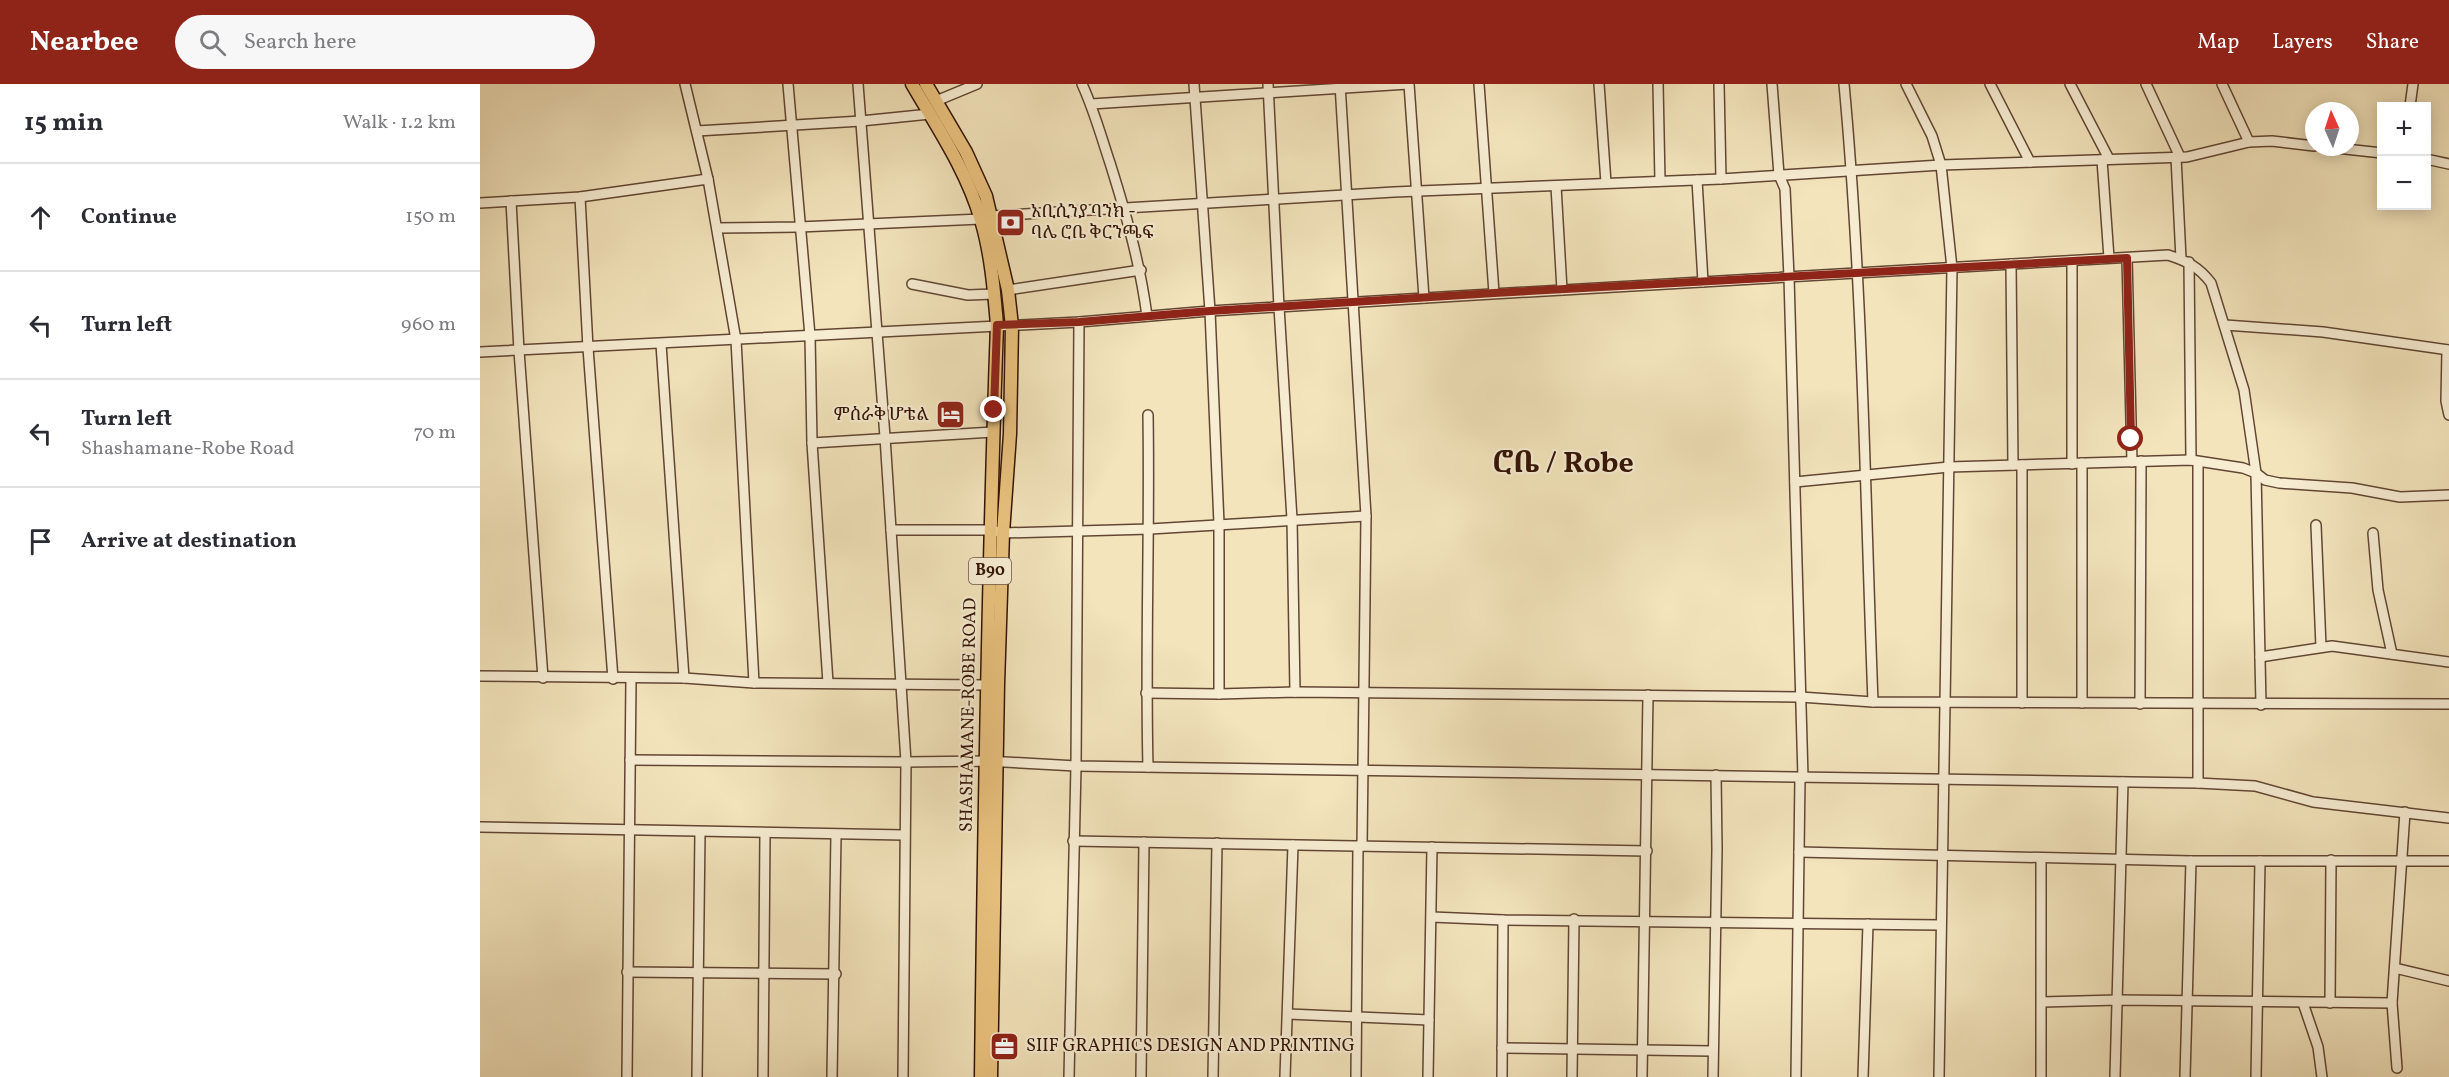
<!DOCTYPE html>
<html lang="en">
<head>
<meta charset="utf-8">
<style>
  :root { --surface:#fff; --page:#f7f7f7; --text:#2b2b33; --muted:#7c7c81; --line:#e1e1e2; --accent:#8f2418 }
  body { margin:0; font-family:Vollkorn,"Noto Serif Ethiopic",serif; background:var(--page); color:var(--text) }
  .controls { position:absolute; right:18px; top:18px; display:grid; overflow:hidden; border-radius:0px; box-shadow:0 3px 15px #0003 }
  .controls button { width:54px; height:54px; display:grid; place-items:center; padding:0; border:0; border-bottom:2px solid var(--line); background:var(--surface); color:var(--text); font:30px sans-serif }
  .compass { position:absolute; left:1825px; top:18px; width:54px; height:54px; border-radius:50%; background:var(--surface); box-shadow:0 3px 15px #0003; rotate:357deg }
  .stop { position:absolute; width:18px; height:18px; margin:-14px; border:4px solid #8f2418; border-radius:50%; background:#fff }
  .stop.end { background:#8f2418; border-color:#fff; box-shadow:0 2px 6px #0008 }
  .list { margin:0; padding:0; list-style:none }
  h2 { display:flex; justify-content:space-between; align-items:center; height:78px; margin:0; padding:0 24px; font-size:26px }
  h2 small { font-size:20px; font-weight:400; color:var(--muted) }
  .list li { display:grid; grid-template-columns:39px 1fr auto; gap:18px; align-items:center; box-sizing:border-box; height:108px; padding:0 24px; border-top:2px solid var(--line) }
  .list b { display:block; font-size:22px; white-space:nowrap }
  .list p { margin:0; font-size:20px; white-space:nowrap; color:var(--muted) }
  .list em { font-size:20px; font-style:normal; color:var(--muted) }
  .icon { flex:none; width:33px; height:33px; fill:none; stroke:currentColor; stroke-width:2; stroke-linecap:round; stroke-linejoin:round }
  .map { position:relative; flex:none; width:1969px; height:993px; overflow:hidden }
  header { display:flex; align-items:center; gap:36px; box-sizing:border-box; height:84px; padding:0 30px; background:var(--accent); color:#fff }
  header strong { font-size:28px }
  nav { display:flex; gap:33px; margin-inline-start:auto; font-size:21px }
  .search { width:420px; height:54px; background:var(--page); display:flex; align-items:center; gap:15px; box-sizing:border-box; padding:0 21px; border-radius:33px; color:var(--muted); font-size:22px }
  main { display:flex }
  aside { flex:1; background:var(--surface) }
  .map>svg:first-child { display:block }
</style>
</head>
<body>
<header>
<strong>Nearbee</strong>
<div class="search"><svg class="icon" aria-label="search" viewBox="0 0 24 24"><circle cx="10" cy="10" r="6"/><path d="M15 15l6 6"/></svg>Search here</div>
<nav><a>Map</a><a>Layers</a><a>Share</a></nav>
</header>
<main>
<aside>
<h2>15 min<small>Walk · 1.2 km</small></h2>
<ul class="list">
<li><svg class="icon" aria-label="ahead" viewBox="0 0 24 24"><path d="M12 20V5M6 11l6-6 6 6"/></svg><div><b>Continue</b></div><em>150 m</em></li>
<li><svg class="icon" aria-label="left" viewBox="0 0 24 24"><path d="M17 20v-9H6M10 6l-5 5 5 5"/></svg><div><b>Turn left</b></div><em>960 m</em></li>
<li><svg class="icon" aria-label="left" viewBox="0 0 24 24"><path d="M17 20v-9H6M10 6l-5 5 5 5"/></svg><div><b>Turn left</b><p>Shashamane-Robe Road</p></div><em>70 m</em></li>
<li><svg class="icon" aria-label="arrive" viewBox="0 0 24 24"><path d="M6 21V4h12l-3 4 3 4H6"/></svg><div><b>Arrive at destination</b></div></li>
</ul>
</aside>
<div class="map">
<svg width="1969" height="993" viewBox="0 0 1969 993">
  <rect width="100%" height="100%" fill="#f3e4bc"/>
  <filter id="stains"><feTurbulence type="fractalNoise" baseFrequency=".00333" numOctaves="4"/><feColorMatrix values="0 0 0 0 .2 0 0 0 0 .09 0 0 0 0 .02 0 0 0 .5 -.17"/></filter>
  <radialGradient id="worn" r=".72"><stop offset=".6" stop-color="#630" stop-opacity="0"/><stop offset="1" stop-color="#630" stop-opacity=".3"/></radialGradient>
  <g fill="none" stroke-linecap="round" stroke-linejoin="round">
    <defs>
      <g id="minor">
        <polyline points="205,0 228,95 256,256 274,599"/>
        <polyline points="308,0 330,252 332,359 348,599"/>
        <polyline points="378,0 405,353 426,678 423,993"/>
        <path d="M602 0C614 26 621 52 630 79 646 130 660 179 667 232"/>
        <polyline points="714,0 730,227 739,440 739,610"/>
        <polyline points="788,0 799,223 812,435 815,608"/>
        <polyline points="860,0 886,432 882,762"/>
        <polyline points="929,0 944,214"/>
        <polyline points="999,0 1014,209"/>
        <polyline points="1119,0 1126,99"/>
        <polyline points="1178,0 1180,97"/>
        <polyline points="1239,0 1241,95"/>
        <polyline points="1292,0 1299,91 1305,105 1309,193 1323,694"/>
        <path d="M1364 0C1383 205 1385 412 1393 618"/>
        <polyline points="1426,0 1452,52 1461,81 1472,184 1459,993"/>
        <polyline points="1510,0 1550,78"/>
        <polyline points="1590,0 1629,75"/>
        <polyline points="1666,0 1700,73"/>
        <polyline points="1742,0 1769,58"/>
        <polyline points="456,17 497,0"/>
        <polyline points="611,20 928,0"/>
        <polyline points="1930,22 1933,0"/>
        <polyline points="217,47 381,37 450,30"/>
        <polyline points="1847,63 1902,69"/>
        <polyline points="1696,73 1701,175"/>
        <polyline points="1946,75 1969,80"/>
        <polyline points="1622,76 1629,174"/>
        <polyline points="1217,96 1223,198"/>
        <polyline points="1076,102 1082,206"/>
        <polyline points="100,113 108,264 133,595"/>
        <polyline points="31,117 39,267 63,594"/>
        <polyline points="0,119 100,113 228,95"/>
        <polyline points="512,132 914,108 1241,95 1461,81 1707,73 1769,58 1792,57 1834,62"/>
        <polyline points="237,144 319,143 501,135"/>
        <polyline points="1647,174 1652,378"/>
        <polyline points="1709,178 1711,376"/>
        <polyline points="1531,180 1533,381"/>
        <polyline points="432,200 488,211 514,210"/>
        <polyline points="528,206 661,186"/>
        <polyline points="1745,241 1843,248 1969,266"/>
        <polyline points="181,260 204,594"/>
        <polyline points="1967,266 1966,317 1969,331"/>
        <path d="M0 268 599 238 730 227 995 211 1688 171C1707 177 1719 183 1731 199L1764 306 1776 389 1781 621"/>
        <path d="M668 331C670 448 665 566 668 683"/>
        <polyline points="332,359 513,348"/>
        <polyline points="1602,379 1602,619"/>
        <polyline points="1592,380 1592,177"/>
        <polyline points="1315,398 1469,383 1711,376 1763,384 1776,389 1785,396 1799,399 1872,404 1920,413 1969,411"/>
        <polyline points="1836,441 1841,563"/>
        <polyline points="411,446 511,446 523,449 670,445 886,432"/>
        <polyline points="1893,449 1898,506 1912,570"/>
        <polyline points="1780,573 1852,562 1969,578"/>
        <polyline points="0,592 204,594 274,599 506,601"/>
        <polyline points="666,609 739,610 815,608 1320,613 1393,618 1969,620"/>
        <polyline points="1542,619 1542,381"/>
        <polyline points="1660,620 1661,377"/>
        <polyline points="150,676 426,678 507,677 596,682 1718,699 1775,702 1833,718 1969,734"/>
        <polyline points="1718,699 1718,378"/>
        <polyline points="0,743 424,751"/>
        <polyline points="593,757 1167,767"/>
        <polyline points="1319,768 1711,777 1969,777"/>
        <polyline points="1561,774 1561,993"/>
        <polyline points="952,833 1023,836 1461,841"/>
        <polyline points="1915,884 1969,897"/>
        <polyline points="147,888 356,890"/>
        <polyline points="1562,918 1638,916 1912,919"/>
        <polyline points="1823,919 1838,963 1842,993"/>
        <polyline points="1850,919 1851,776"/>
        <polyline points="808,930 949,936"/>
        <polyline points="1022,964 1232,967"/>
        <polyline points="1917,984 1912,919 1925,728"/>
        <polyline points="147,993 151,595"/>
        <polyline points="217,993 220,748"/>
        <polyline points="283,993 285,749"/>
        <polyline points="352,993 356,751"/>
        <polyline points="589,993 596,682 599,238"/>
        <polyline points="661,993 664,758"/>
        <polyline points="733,993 737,759"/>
        <polyline points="805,993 813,761"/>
        <polyline points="876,993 878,762"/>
        <polyline points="948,993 952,763"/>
        <polyline points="1022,993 1023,836"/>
        <polyline points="1092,993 1094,835"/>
        <polyline points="1162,993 1168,611"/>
        <polyline points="1233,993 1237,765 1236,691"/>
        <polyline points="1316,993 1320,693"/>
        <polyline points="1383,993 1388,840"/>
        <polyline points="1635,993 1643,698"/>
        <polyline points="1705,993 1711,777"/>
        <polyline points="1776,993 1780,777"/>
      </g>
      <g id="major">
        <path d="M432 0C457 43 487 87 501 136 511 169 514 206 517 241 508 492 504 742 501 993"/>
        <polyline points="446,0 486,68 506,112 528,206 532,242 530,350 523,449 518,600 511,993"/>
      </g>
    </defs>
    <!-- minor casing -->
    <use href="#minor" stroke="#624633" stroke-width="12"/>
    <!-- major casing -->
    <use href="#major" stroke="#321205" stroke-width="15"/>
    <!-- minor -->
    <use href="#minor" stroke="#f7edd3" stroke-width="9"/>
    <!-- major -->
    <use href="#major" stroke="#eac27e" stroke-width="12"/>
  </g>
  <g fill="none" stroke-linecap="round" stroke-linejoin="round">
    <!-- route -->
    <polyline stroke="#8f2418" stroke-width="8" points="514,326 517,241 599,238 730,227 1014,209 1647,174 1651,355"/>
  </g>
  <!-- icons -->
  <defs>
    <symbol id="bank-square" viewBox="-11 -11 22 22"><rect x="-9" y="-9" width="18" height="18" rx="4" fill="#8f2418" stroke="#f7edd3"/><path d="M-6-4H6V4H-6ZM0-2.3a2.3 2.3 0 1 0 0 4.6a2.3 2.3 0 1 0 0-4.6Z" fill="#fff"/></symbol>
    <symbol id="hotel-square" viewBox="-11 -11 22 22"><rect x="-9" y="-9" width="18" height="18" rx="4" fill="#8f2418" stroke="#f7edd3"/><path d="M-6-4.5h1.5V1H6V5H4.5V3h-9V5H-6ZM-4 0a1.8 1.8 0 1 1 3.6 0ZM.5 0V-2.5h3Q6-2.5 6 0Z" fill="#fff"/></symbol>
    <symbol id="office-square" viewBox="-11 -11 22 22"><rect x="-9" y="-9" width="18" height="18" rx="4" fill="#8f2418" stroke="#f7edd3"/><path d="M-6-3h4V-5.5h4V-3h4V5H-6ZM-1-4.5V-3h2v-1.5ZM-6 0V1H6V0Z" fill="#fff"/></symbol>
  </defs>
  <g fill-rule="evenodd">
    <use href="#bank-square" x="514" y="122" width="33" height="33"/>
    <use href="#hotel-square" x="454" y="314" width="33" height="33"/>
    <use href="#office-square" x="508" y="946" width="33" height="33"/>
  </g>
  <g text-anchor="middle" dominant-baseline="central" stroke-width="4.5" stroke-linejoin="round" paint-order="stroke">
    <!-- shield labels -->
    <rect fill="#f7edd3" stroke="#6d5443" stroke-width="1.5" x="489" y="474" width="42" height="26" rx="4.5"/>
    <g font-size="16" font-weight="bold" fill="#321205">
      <text x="510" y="487">B90</text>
    </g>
    <!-- poi labels -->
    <g font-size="18" fill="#321205" stroke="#f7edd3" text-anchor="start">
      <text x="551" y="128">አቢሲንያ ባንክ -<tspan x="551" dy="21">ባሌ ሮቤ ቅርንጫፍ</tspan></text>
      <text x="449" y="331" text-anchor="end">ምስራቅ ሆቴል</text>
      <text x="546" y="962">SIIF GRAPHICS DESIGN AND PRINTING</text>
    </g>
    <!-- street labels -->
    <g font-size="18" fill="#321205" stroke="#f7edd3">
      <text transform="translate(489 631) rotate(-89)">SHASHAMANE-ROBE ROAD</text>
    </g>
    <!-- town labels -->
    <g font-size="30" font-weight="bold" fill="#321205" stroke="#f7edd3">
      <text x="1083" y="380">ሮቤ / Robe</text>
    </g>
  </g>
  <rect width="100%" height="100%" filter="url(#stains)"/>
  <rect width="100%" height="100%" fill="url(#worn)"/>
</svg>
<div class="controls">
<button>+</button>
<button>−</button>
</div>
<svg class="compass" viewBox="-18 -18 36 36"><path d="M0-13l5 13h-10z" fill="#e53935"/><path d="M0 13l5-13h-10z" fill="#7c7c81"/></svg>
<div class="stop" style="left:1651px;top:355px"></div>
<div class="stop end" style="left:514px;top:326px"></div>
</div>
</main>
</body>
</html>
